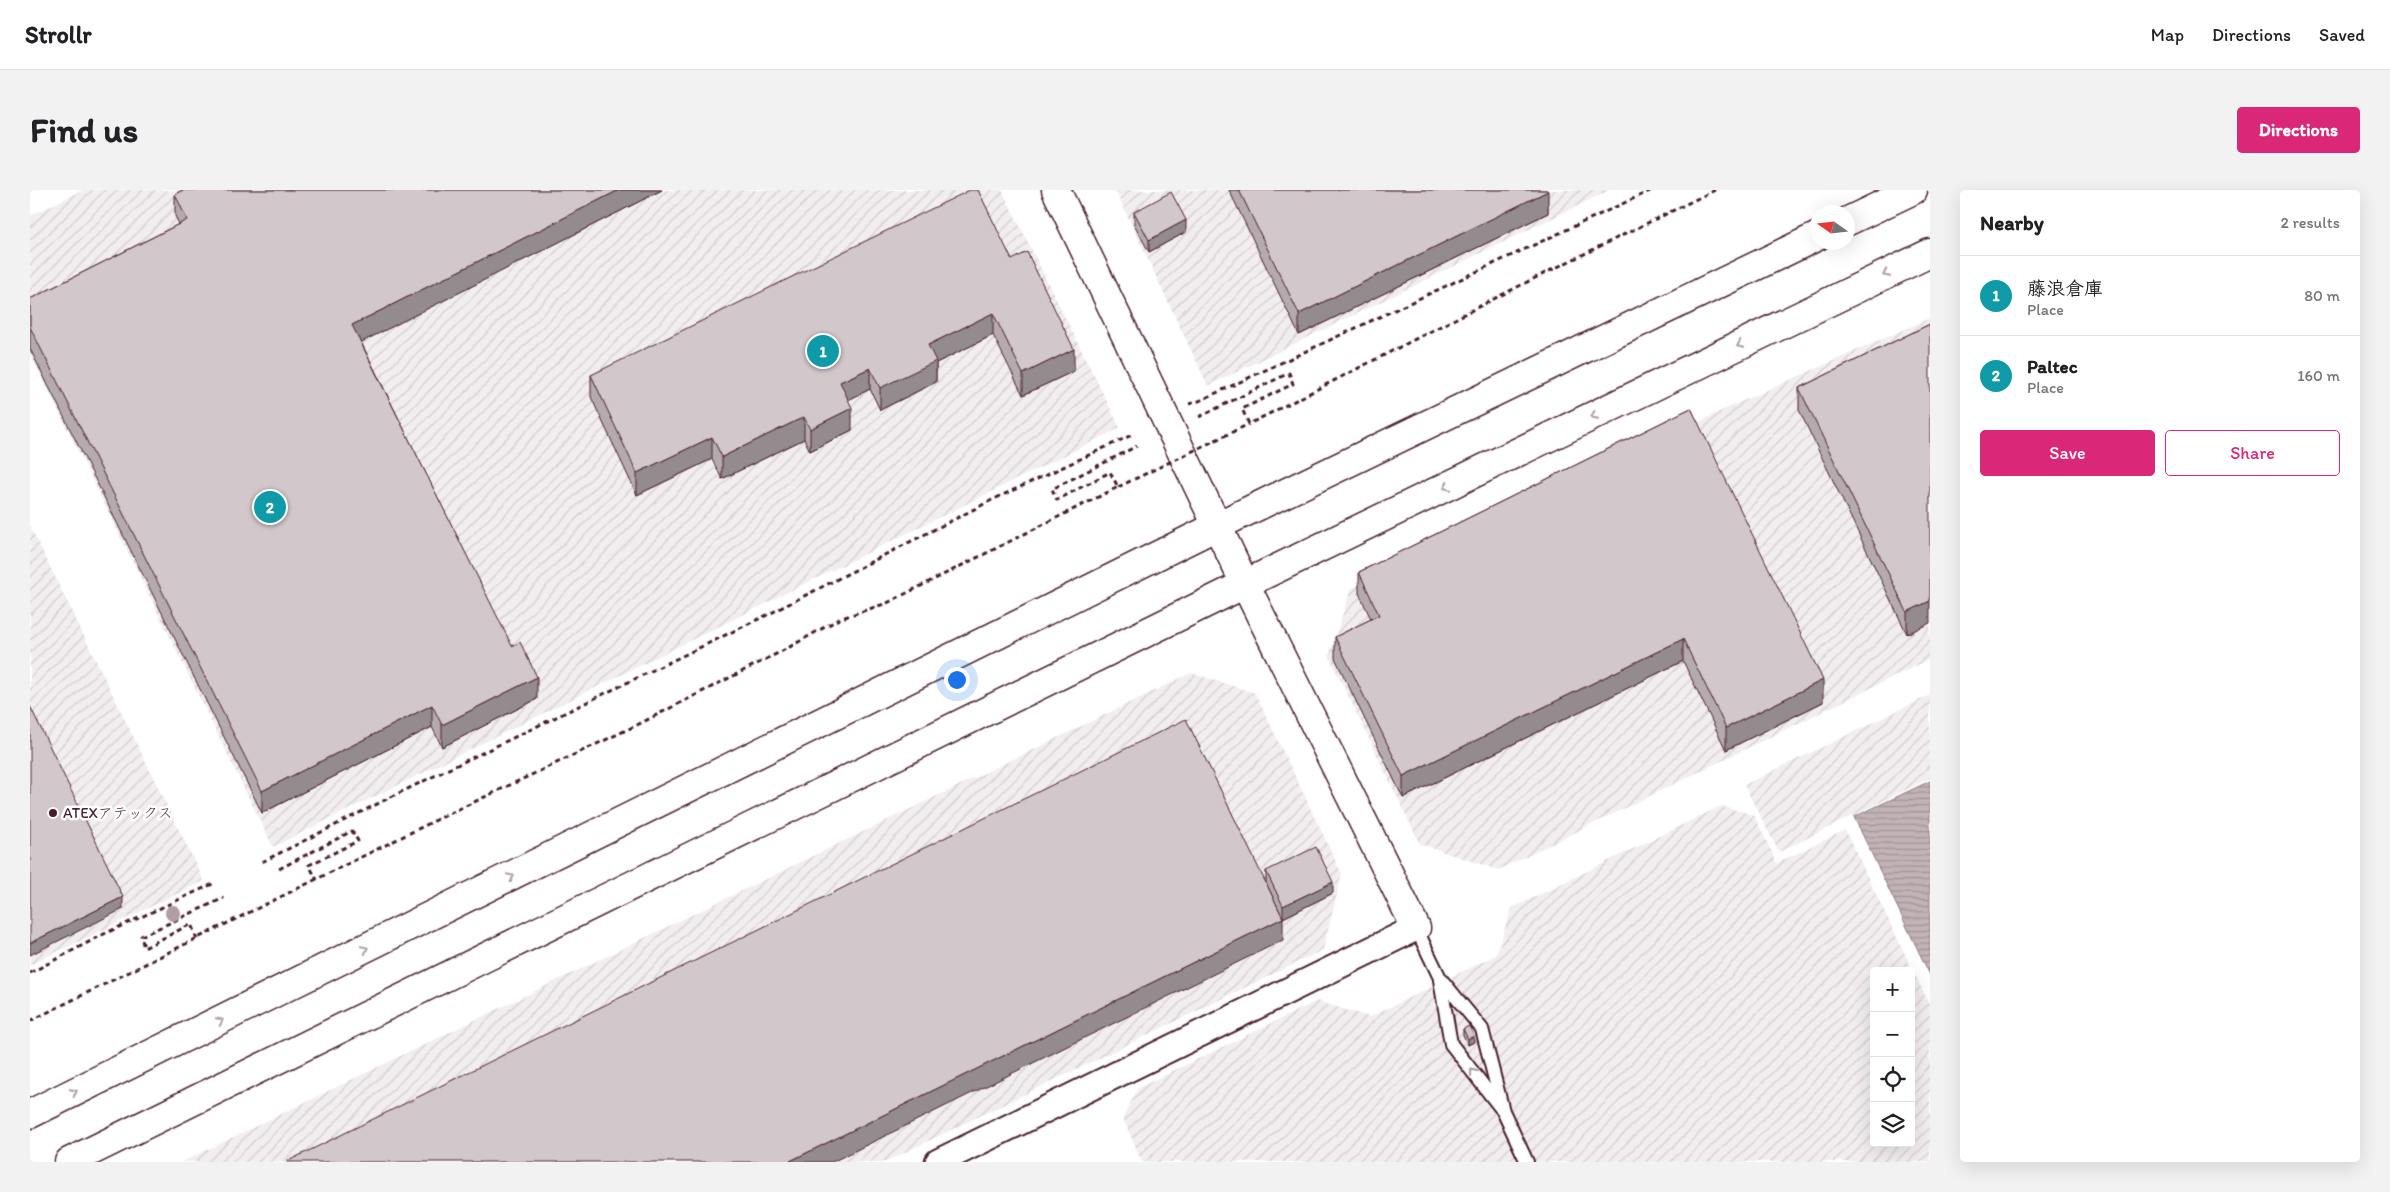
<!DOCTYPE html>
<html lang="en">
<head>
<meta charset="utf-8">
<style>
  :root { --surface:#fff; --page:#f2f2f2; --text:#202124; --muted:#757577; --line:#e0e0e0; --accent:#db2777 }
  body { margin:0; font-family:Itim,"Klee One",sans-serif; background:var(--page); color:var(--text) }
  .controls { position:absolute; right:15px; bottom:15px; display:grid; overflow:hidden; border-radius:5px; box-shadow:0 5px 20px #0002 }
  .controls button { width:45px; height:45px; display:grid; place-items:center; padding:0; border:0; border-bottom:1px solid var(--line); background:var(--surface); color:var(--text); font:25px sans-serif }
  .compass { position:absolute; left:1780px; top:15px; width:45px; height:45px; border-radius:50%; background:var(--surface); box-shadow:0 5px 20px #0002; rotate:284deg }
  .you { position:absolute; left:926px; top:489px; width:18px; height:18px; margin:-12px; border:4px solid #fff; border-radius:50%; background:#1a73e8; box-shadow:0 0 0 8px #1a73e833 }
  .badge { display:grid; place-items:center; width:32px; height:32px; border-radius:50%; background:var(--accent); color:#fff; font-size:16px; font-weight:700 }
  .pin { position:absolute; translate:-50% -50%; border:2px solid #fff; box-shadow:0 1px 5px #0006 }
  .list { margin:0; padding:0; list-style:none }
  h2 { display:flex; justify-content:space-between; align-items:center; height:65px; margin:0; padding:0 20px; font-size:21px }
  h2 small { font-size:16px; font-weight:400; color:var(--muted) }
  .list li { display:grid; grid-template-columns:32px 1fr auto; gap:15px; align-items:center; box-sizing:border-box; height:80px; padding:0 20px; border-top:1px solid var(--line) }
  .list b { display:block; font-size:19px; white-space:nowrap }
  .list p { margin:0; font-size:16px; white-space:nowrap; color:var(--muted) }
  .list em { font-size:16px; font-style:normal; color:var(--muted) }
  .actions { display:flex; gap:10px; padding:15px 20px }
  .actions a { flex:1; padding:11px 0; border:1px solid var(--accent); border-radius:5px; text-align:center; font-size:18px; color:var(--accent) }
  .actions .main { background:var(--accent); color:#fff }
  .icon { flex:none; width:28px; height:28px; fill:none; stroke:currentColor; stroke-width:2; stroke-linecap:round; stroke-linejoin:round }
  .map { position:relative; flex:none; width:1900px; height:972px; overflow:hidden; border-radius:5px }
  header { display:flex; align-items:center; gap:30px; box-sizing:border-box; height:70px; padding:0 25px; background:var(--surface); border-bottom:1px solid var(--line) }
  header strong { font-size:24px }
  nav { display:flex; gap:28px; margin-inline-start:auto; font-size:18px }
  .intro { display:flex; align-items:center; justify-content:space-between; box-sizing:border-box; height:120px; padding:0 30px }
  h1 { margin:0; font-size:35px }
  .button { padding:12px 22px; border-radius:5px; background:var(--accent); color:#fff; font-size:18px; font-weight:700 }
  main { display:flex; gap:30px; padding:0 30px }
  aside { flex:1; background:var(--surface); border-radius:5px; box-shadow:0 5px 20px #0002 }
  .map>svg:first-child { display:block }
</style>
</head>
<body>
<header>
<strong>Strollr</strong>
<nav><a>Map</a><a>Directions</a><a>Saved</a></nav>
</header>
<div class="intro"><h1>Find us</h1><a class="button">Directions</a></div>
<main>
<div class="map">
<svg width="1900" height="972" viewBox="0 0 1900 972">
  <defs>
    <pattern id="industrial-furrows" width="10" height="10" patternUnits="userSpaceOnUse" patternTransform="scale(1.25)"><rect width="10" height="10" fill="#f2eeef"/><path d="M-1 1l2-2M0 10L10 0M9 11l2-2" fill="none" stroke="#d1cccd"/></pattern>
    <pattern id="water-rules" width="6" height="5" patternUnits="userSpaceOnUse" patternTransform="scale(1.25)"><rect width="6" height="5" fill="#c1b3b6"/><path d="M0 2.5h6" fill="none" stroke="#9f9194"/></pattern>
  </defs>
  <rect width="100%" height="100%" fill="#fff"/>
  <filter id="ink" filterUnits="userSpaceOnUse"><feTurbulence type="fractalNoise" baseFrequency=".02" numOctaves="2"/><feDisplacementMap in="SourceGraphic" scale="10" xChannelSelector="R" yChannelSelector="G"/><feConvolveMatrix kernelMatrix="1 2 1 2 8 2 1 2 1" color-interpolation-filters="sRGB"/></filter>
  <g filter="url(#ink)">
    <!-- industrial -->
    <g fill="url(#industrial-furrows)" fill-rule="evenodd">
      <polygon points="53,0 972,0 1090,238 243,657 0,163 0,26"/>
      <polygon points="1085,0 1580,0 1178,196"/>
      <polygon points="1900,128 1900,469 1468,680 1390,654 1299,466 1321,399 1708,213"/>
      <polygon points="0,336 174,691 0,775"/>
      <polygon points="1161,483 1225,503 1312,684 1293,760 855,972 152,972"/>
      <polygon points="1900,505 1900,588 1749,662 1714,595"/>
      <path d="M1691 616 1724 625 1747 673 1815 640 1900 816V972H1112L1093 928 1108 898 1287 811 1340 827 1466 765 1482 718ZM1844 781H1881V953H1844Z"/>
    </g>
    <!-- water -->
    <polygon fill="url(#water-rules)" stroke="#91787e" points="1900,591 1900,785 1824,627"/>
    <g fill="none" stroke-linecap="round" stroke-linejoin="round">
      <defs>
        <g id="lane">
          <polyline points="1386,738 1410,788 1452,839 1473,921 1497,972"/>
          <polyline points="1410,790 1421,854 1470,917"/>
        </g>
        <polyline id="street" points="908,972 1386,738"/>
        <g id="secondary">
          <polyline points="1026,0 1215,394 1386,738"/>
          <polyline points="1818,31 1883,0"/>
          <polyline points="0,924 1189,335 1788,46"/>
          <polyline points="39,972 1215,394 1900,63"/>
        </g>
      </defs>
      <!-- lane casing -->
      <use href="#lane" stroke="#4a1f2b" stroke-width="16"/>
      <!-- street casing -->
      <use href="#street" stroke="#4a1f2b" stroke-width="29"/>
      <!-- secondary casing -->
      <use href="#secondary" stroke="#4a1f2b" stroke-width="31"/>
      <!-- path -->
      <g stroke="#4a1f2b" stroke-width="3" stroke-dasharray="5 4" stroke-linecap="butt">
        <polyline points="1159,214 1169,211 1622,0"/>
        <polyline points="1169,227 1259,183 1263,194 1212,219 1219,234 1505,88 1685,0"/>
        <polyline points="232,672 367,604 739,424 962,310 1104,244"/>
        <polyline points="249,679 322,641 328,651 279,675 287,690"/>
        <polyline points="167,749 161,734 114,758 111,746 194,708"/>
        <polyline points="0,783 76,743 185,693"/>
        <polyline points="0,831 408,629 607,535 756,459 809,429 857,413 1088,297 1080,282 1027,310 1022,299 1107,256"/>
      </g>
      <!-- lane -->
      <use href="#lane" stroke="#fff" stroke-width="12"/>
      <!-- street -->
      <use href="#street" stroke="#fff" stroke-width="25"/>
      <!-- secondary -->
      <use href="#secondary" stroke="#fff" stroke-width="28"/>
      <!-- path-bridge -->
      <polyline stroke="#4a1f2b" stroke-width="3" stroke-dasharray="5 4" stroke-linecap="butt" points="1088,297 1219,234"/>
    </g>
    <!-- trees -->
    <circle fill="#b19ea3" cx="143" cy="723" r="8"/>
    <!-- wall -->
    <g fill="#b5abaf" stroke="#4a1f2b">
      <polygon points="153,0 632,0 331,152 507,509 412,557 402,537 232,623 0,159 0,109 149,34 145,26 145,4"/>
      <polygon points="1199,0 1517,0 1518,23 1269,145"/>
      <polygon points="1104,22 1156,42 1119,62 1104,34"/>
      <polygon points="982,70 1044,181 993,205 963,145 906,173 906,192 850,220 840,199 818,210 822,240 780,261 774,249 692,289 682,269 607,305 561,207 561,185"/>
      <polygon points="1900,134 1877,444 1769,220 1769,198"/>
      <polygon points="1661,218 1793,512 1696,560 1653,471 1373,608 1305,468 1305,447 1341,429 1329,403 1329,382"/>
      <polygon points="1236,681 1303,703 1253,728 1236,693"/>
      <polygon points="1433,839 1444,852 1438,855 1433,845"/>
    </g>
    <!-- shaded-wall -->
    <g fill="#938b8e" stroke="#4a1f2b">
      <polygon points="589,0 632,0 322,157 322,135"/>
      <polygon points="1518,1 1518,23 1269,145 1269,124"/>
      <polygon points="1156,30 1156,42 1119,62 1119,50"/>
      <polygon points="963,123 963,145 906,173 906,192 850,220 850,198 898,155"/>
      <polygon points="1044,159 1044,181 993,205 993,184"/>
      <polygon points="840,178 840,199 810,214 810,192"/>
      <polygon points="822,218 822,240 780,261 780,239"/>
      <polygon points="774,227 774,249 692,289 692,267"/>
      <polygon points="682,247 682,269 607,305 607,283"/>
      <polygon points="1900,411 1900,433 1877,444 1877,422"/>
      <polygon points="1653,449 1653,471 1373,608 1373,586"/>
      <polygon points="507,487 507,509 412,557 412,535"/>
      <polygon points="1793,490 1793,512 1696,560 1696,538"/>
      <polygon points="402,515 402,537 232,623 232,601"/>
      <polygon points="1303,692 1303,703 1253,728 1253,716"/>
      <polygon points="93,707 93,719 0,765 0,753"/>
      <polygon points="1253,728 1253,750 802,972 758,972"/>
      <polygon points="1444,846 1444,852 1438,855 1438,849"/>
    </g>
    <!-- building -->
    <g fill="#d2c7cb" stroke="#4a1f2b">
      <polygon points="153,0 589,0 322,135 482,456 490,452 507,487 412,535 402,515 232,601 0,137 0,109 157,30 145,4"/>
      <polygon points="940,0 948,0 982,70 997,62 1044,159 993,184 963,123 898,155 906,171 850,198 840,178 810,192 822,218 780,239 774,227 692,267 682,247 607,283 561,185"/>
      <polygon points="1209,0 1517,0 1518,1 1269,124"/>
      <polygon points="1141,2 1156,30 1119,50 1104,22"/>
      <polygon points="1900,134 1900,411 1877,422 1769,198"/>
      <polygon points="1661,218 1793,490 1696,538 1653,449 1373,586 1305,447 1349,425 1329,382"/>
      <polygon points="0,516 93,707 0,753"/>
      <polygon points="1156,529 1253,728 758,972 256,972"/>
      <polygon points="1286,657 1303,692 1253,716 1236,681"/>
      <polygon points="1439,836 1444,846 1438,849 1433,839"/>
    </g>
    <!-- one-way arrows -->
    <defs><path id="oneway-chevron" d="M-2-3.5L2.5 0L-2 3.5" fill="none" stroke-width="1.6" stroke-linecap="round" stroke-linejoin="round" transform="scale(1.25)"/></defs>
    <g stroke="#ae9aa0">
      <use href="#oneway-chevron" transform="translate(1856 84) rotate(154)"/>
      <use href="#oneway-chevron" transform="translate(1710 155) rotate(154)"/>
      <use href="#oneway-chevron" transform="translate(1564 226) rotate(154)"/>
      <use href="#oneway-chevron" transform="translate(1417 297) rotate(154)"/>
      <use href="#oneway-chevron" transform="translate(481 687) rotate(-26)"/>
      <use href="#oneway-chevron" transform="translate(335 759) rotate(-26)"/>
      <use href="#oneway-chevron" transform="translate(190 831) rotate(-26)"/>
      <use href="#oneway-chevron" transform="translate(1443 882) rotate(-128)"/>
      <use href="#oneway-chevron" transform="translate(44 902) rotate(-26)"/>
    </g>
  </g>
  <!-- markers -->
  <circle fill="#4a1f2b" stroke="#fff" stroke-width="2" cx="23" cy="623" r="5"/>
  <g text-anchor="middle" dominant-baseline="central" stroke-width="5" stroke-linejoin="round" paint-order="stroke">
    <!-- poi labels -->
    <g font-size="15" fill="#4a1f2b" stroke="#fff" text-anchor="start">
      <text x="33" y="623">ATEXアテックス</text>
    </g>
  </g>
</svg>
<div class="controls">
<button>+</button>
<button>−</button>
<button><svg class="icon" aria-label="locate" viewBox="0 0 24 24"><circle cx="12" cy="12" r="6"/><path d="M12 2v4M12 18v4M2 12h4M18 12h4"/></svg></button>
<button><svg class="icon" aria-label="layers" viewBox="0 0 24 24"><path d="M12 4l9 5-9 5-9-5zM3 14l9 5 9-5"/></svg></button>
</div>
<svg class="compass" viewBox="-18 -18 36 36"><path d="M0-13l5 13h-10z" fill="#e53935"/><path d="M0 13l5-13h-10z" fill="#757577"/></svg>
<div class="you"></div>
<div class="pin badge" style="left:793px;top:161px;background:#0f9aa8">1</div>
<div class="pin badge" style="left:240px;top:317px;background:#0f9aa8">2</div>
</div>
<aside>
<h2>Nearby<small>2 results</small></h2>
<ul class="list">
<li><span class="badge" style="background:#0f9aa8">1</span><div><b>藤浪倉庫</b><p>Place</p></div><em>80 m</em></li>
<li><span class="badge" style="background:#0f9aa8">2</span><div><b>Paltec</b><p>Place</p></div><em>160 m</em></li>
</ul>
<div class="actions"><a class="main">Save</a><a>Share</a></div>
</aside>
</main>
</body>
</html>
